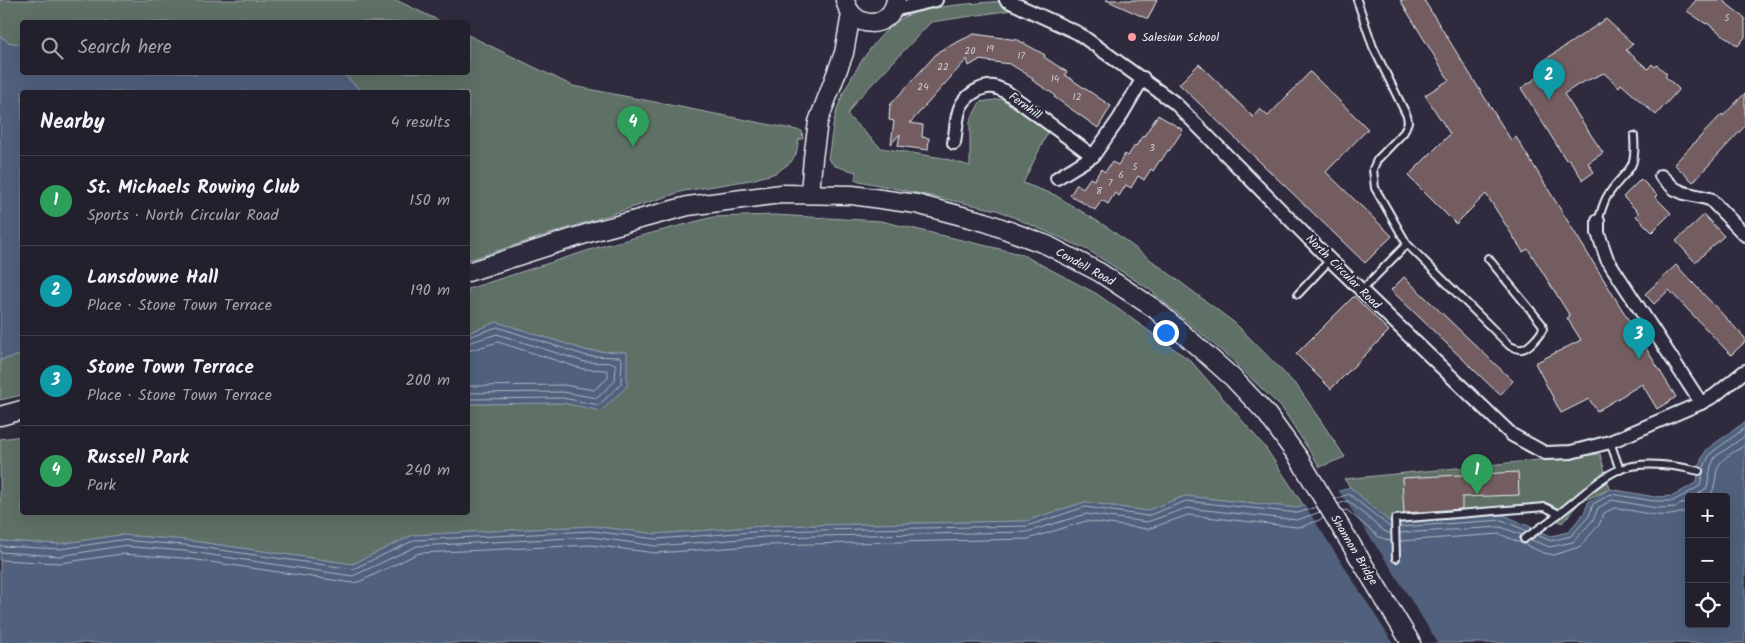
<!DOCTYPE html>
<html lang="en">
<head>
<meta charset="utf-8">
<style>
  :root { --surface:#23202e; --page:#2f2d3a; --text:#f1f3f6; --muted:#a3a3aa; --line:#403e4a; --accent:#b45309 }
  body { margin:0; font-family:Kalam,sans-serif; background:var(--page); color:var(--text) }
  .controls { position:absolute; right:15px; bottom:15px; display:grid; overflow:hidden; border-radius:5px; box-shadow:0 5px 20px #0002 }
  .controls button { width:45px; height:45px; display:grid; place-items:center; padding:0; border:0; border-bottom:1px solid var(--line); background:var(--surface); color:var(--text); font:25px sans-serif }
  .you { position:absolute; left:1165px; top:332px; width:18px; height:18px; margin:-12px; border:4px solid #fff; border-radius:50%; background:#1a73e8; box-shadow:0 0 0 8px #1a73e833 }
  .badge { display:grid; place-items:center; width:32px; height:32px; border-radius:50%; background:var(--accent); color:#fff; font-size:16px; font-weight:700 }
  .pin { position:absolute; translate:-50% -41px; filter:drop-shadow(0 1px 2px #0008) }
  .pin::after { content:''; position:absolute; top:26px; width:18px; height:15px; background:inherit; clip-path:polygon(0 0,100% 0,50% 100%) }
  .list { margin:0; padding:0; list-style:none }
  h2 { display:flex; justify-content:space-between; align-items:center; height:65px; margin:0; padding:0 20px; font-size:21px }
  h2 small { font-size:16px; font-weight:400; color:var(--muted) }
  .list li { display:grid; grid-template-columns:32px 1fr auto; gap:15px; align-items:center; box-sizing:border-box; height:90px; padding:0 20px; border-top:1px solid var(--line) }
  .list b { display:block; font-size:19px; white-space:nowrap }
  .list p { margin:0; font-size:16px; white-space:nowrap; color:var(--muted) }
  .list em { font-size:16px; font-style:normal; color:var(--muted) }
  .icon { flex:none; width:28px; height:28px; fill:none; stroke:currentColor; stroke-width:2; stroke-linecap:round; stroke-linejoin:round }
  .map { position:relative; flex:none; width:1745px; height:643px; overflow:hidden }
  .search { position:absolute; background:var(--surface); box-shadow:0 5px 20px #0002; left:20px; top:20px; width:450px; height:55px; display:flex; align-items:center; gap:12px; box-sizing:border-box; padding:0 18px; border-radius:5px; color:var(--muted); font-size:19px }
  .panel { position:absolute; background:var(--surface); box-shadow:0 5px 20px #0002; left:20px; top:90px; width:450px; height:425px; border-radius:5px }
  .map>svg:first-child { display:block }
</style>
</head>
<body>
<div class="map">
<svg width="1745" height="643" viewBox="0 0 1745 643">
  <rect width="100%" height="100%" fill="#2f2a3d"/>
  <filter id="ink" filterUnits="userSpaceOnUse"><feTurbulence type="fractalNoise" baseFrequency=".02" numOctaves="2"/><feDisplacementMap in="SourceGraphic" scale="10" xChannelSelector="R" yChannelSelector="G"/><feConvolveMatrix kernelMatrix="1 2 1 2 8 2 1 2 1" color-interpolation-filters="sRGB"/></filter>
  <g filter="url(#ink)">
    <!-- green -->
    <g fill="#5e6f66" stroke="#a3b0af">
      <polygon points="0,0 396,0 442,22 255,22 244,17 240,22 22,22 22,45 8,42 0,36"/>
      <path d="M1001 1 1019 9 931 22 856 101 847 115 881 148 943 158 970 166V121L980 102 1002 99 1049 130 1023 183 1055 195 1110 229 1236 324 1298 387 1345 457 1320 467 1282 408 1232 360 1149 289 1088 250 997 210 855 180 856 172 835 166 828 159C831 143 832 126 837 110 845 82 879 28 906 16 930 5 974 4 1001 1Z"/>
      <polygon points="468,35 573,86 802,131 803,139 799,139 796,154 791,162 776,173 751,180 684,191 468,260 468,92 362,92 342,73 468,72"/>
      <polygon points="774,215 881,221 1021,254 1097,294 1191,361 1265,447 1304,506 1298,508 1185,496 1146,511 1085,502 1026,521 766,526 656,534 592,526 413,535 353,564 185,540 120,535 59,544 0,541 0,439 22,436 22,512 468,512 468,404 563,403 601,410 627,352 588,351 497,322 468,333 468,289 599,247 713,217"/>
      <polygon points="22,355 22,395 0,400 0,360"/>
      <polygon points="1600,454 1610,489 1580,502 1562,523 1542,510 1504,515 1391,523 1350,487 1344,479"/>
    </g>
    <!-- water -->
    <g fill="#51617b" stroke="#8d9bad" fill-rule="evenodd">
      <polygon points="0,36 8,42 22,45 22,72 181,72 196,75 198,72 342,73 362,92 22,92 22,355 0,360"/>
      <polygon points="497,322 588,351 627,352 627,386 601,411 563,403 468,404 468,333"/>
      <path d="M1745 422V643H0V541L59 544 120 535 185 540 353 564 413 535 592 526 656 534 766 526 1026 521 1085 502 1146 511 1185 496 1298 508 1350 487 1391 523 1504 515 1551 536 1568 532 1584 513 1589 501 1610 489 1655 497 1673 496 1697 482 1700 462 1707 449ZM1689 497H1726V624H1689Z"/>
    </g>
    <!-- pier -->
    <polygon fill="#2f2a3d" points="1338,490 1389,565 1438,643 1393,643 1304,504"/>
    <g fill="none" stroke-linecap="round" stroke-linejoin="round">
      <!-- shore -->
      <g stroke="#acb7c6" stroke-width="1">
        <polyline points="468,337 497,327 587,356 620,357 622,359 621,384 599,405 563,398 468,399"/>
        <polyline points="468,343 497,334 585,362 614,363 616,365 615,381 597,398 563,392 468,393"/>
        <polyline points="468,351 498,342 583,369 606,370 608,373 608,378 594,390 564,385 468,386"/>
        <polyline points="1694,497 1707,488 1711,466 1715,457 1745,436"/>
        <path d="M1709 497C1718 487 1713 472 1721 462 1727 455 1738 450 1745 445"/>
        <polyline points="1335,499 1349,494 1391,528"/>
        <polyline points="1338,504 1348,501 1384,531 1391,534"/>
        <polyline points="1342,511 1347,510 1379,537 1391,541"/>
        <polyline points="1400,527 1502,520 1527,531"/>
        <polyline points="1400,533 1501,527 1522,535"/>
        <polyline points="1537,535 1551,541 1571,536 1589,516 1593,504 1611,494 1654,501 1673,501 1700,486 1705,464 1711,453 1745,428"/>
        <polyline points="1531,540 1550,547 1573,542 1593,520 1598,508 1612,500 1656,508 1676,507 1689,500"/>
        <path d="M1400 541 1500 534 1544 553 1554 555 1579 547 1599 525 1604 513 1614 508C1640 510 1664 523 1689 509"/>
        <polyline points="0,546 60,549 120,540 185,545 353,569 415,540 592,531 656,539 766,531 1027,526 1085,507 1147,516 1186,501 1298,513 1316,507"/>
        <polyline points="0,552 60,556 121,546 184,551 353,576 417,546 591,537 656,546 766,537 1027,532 1086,514 1147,522 1187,508 1297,520 1320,512"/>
        <polyline points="0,560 61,563 121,554 183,558 353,583 361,581 419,553 591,545 656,553 767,545 1028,539 1086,521 1148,529 1188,515 1297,527 1304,526 1324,518"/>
      </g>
    </g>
    <!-- building -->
    <g fill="#735d60" stroke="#e8f1f8">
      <polygon points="1106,0 1157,0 1148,19"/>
      <polygon points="1400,0 1424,0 1511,140 1516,137 1676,397 1657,409 1642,384 1597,411 1589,399 1561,413 1535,363 1581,340 1567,318 1570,316 1528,249 1523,252 1486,194 1456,224 1408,176 1450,134 1425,95 1449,80"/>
      <polygon points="1696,0 1722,0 1745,18 1745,37 1738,46 1707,23 1706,24 1687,11"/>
      <polygon points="1606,19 1633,44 1626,50 1648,69 1652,64 1655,67 1657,65 1667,74 1665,76 1679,89 1656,115 1621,84 1619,87 1604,73 1579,84 1564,94 1603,153 1588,163 1594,172 1583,180 1569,159 1566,160 1521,88 1546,72 1540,63"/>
      <polygon points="974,34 1018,40 1045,55 1044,57 1067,72 1065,75 1111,106 1098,128 1054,97 1055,95 1032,80 1033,78 1010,64 979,60 969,66 967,59 910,123 923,125 922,137 929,138 928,150 898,146 900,134 891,144 894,121 889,120 890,105 939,51"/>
      <polygon points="1199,64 1253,117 1260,109 1268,116 1310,72 1368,129 1326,172 1392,236 1365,263 1179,84"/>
      <polygon points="1745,93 1745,126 1693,182 1674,164 1722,114 1723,116"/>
      <polygon points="1158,115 1183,130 1169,151 1168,150 1161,161 1160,160 1153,171 1151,169 1144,180 1138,176 1131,188 1126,185 1119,196 1115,193 1108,204 1102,200 1095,210 1070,195 1077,184 1083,188 1090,178 1094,180 1101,169 1105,172 1112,162 1118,165 1125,154 1128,156 1135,145 1136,146 1143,135 1144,136"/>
      <polygon points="1641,179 1657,195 1655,197 1671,213 1652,232 1636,216 1639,213 1623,197"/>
      <polygon points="1704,215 1724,236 1695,262 1676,241"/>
      <polygon points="1676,265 1745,338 1745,342 1731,355 1669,290 1654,304 1645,294"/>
      <polygon points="1404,277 1513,381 1500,395 1391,290"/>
      <polygon points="1354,296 1389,331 1331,389 1296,354"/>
      <polygon points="1518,472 1519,495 1462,497 1462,509 1404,513 1402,478"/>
    </g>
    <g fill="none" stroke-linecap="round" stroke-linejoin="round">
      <defs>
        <g id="lane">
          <path d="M1357 0 1373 47 1407 116 1408 122 1404 132 1377 160 1373 169 1375 188 1407 244 1510 346C1513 347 1518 350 1522 349 1529 348 1540 335 1543 329L1542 324 1488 258"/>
          <path d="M1598 221C1601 213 1603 202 1608 195 1626 167 1637 175 1634 136"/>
          <polyline points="1361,291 1407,244"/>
          <polyline points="1298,294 1330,260"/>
          <polyline points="1610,442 1620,470"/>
          <path d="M1524 539C1538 529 1552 520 1565 509 1582 496 1598 479 1618 470 1643 460 1674 465 1699 471"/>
          <polyline points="1396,558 1395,519 1545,507 1559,514"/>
        </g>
        <g id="street">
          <polyline points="1006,0 1078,33 1175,103 1330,260 1512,435 1545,453 1571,452 1610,442 1701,403 1714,396 1745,371"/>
          <polyline points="893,10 936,0"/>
          <path d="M954 143C956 132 956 119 960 108 965 96 981 85 994 87 998 88 1002 90 1005 91L1093 156"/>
          <polyline points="1661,176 1675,189 1684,193 1710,199 1745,235"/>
          <polyline points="1057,178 1093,156 1119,119 1143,78"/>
          <polyline points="1598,221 1598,233 1607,259 1701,403"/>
        </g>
        <g id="secondary">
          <path d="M845 0C852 30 890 31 896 0"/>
          <polyline points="810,193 813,158 818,122 844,53 851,14"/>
          <polyline points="468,272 595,231 688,206 781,194 852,195 916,204 985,222 1047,245 1099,272 1155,309 1233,378 1266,413 1298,457 1411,643"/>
          <polyline points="0,416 22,410"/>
        </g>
      </defs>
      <!-- lane casing -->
      <use href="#lane" stroke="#e8f1f8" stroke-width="10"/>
      <!-- street casing -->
      <use href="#street" stroke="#e8f1f8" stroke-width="16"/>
      <!-- secondary casing -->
      <use href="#secondary" stroke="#e8f1f8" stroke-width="21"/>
      <!-- lane -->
      <use href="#lane" stroke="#2f2a3d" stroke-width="6"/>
      <!-- street -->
      <use href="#street" stroke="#2f2a3d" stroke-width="12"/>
      <!-- secondary -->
      <use href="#secondary" stroke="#2f2a3d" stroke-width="18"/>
    </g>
  </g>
  <!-- markers -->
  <circle fill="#ff9aa2" stroke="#2f2a3d" stroke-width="2" cx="1132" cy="37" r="5"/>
  <g text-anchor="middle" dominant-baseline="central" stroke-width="5" stroke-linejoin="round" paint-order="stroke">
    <!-- number labels -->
    <g font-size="10" fill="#cbccd2">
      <text x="1727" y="18">5</text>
      <text x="990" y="49">19</text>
      <text x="970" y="51">20</text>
      <text x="1021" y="56">17</text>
      <text x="943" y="67">22</text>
      <text x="1055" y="79">14</text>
      <text x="923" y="87">24</text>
      <text x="1077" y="97">12</text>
      <text x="1152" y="148">3</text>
      <text x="1135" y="167">5</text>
      <text x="1121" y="175">6</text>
      <text x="1110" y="183">7</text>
      <text x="1099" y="191">8</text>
    </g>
    <!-- poi labels -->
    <g font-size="12" fill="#e8f1f8" stroke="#2f2a3d" text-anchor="start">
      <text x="1142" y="37">Salesian School</text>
    </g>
    <!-- street labels -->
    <g font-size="12" fill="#e8f1f8" stroke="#2f2a3d">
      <text transform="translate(1025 106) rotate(36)">Fernhill</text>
      <text transform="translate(1085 267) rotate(29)">Condell Road</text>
      <text transform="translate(1343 272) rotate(45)">North Circular Road</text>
      <text transform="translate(1354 550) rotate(59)">Shannon Bridge</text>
    </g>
  </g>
</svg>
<div class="controls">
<button>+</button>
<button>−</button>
<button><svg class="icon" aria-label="locate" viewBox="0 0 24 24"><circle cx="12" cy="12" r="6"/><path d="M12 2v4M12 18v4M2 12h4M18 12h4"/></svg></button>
</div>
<div class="you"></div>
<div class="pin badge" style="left:1477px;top:495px;background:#2e9e5b">1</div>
<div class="pin badge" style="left:1549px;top:100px;background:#0f9aa8">2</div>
<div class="pin badge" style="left:1639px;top:359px;background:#0f9aa8">3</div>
<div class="pin badge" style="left:633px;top:147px;background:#2e9e5b">4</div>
<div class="search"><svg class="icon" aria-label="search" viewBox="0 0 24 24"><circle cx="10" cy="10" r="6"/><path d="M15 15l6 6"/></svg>Search here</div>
<section class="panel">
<h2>Nearby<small>4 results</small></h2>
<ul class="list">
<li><span class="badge" style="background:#2e9e5b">1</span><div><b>St. Michaels Rowing Club</b><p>Sports · North Circular Road</p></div><em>150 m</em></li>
<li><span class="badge" style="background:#0f9aa8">2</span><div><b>Lansdowne Hall</b><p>Place · Stone Town Terrace</p></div><em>190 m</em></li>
<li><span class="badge" style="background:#0f9aa8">3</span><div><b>Stone Town Terrace</b><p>Place · Stone Town Terrace</p></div><em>200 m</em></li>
<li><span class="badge" style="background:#2e9e5b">4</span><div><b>Russell Park</b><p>Park</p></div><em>240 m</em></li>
</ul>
</section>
</div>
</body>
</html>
